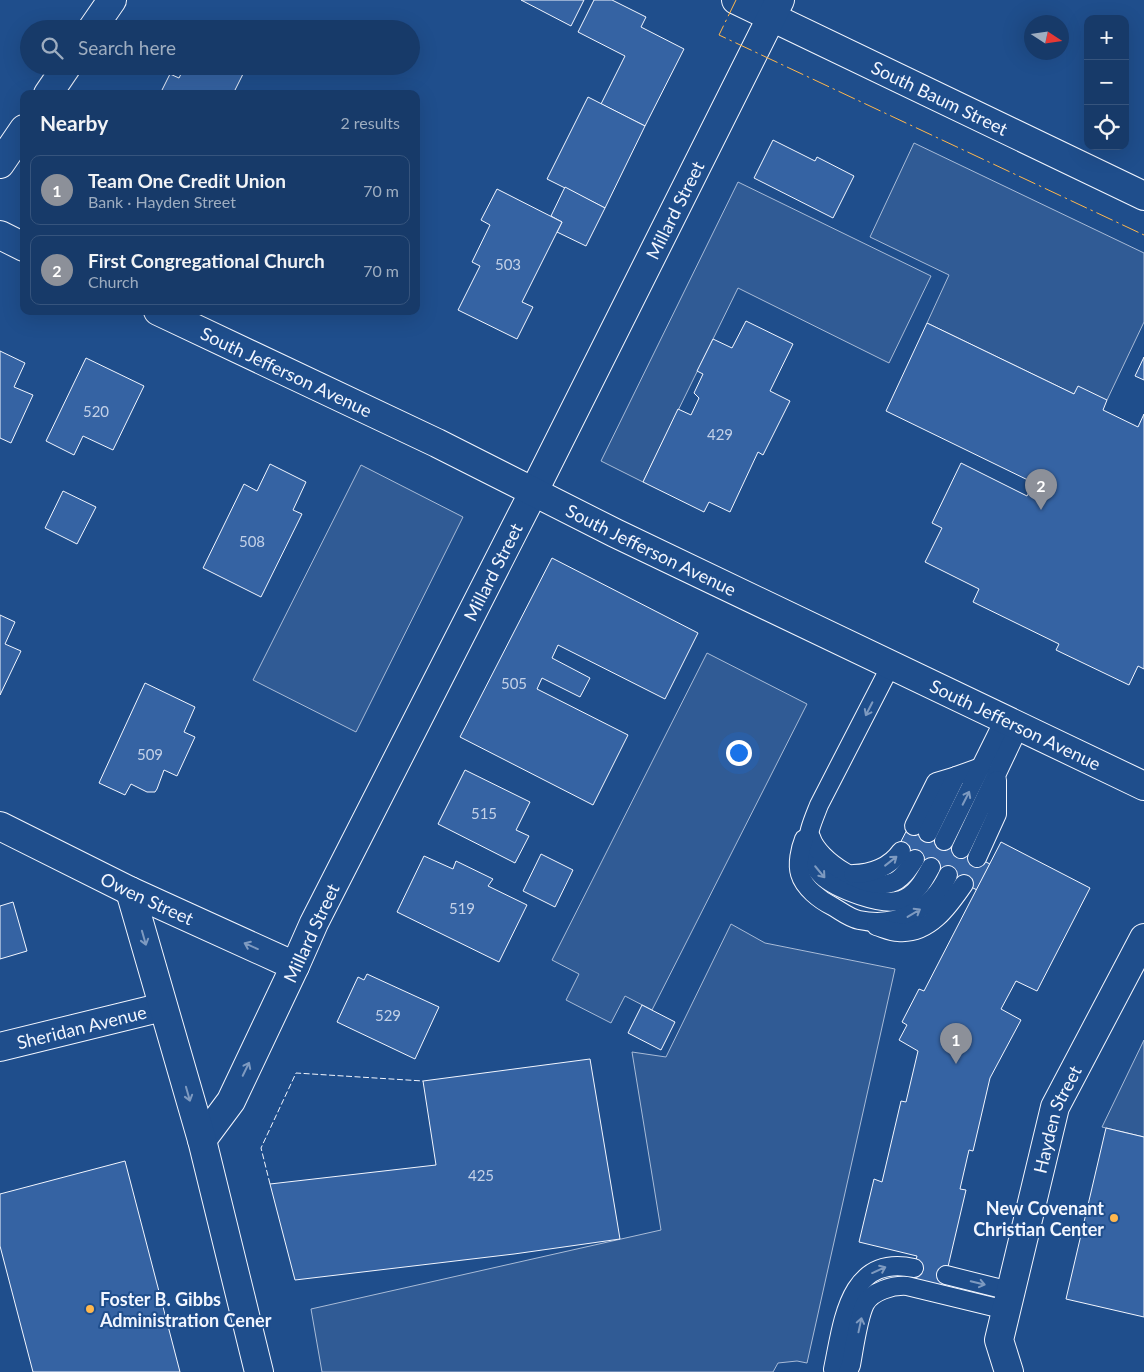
<!DOCTYPE html>
<html lang="en">
<head>
<meta charset="utf-8">
<style>
  :root { --surface:#173a69; --page:#20416f; --text:#f1f3f6; --muted:#9eadc0; --line:#36547d; --accent:#8c9099 }
  body { margin:0; font-family:Lato,sans-serif; background:var(--page); color:var(--text) }
  .controls { position:absolute; right:15px; top:15px; display:grid; overflow:hidden; border-radius:10px; box-shadow:0 5px 20px #0002 }
  .controls button { width:45px; height:45px; display:grid; place-items:center; padding:0; border:0; border-bottom:1px solid var(--line); background:var(--surface); color:var(--text); font:25px sans-serif }
  .compass { position:absolute; left:1024px; top:15px; width:45px; height:45px; border-radius:50%; background:var(--surface); box-shadow:0 5px 20px #0002; rotate:102deg }
  .you { position:absolute; left:738px; top:752px; width:18px; height:18px; margin:-12px; border:4px solid #fff; border-radius:50%; background:#1a73e8; box-shadow:0 0 0 8px #1a73e833 }
  .badge { display:grid; place-items:center; width:32px; height:32px; border-radius:50%; background:var(--accent); color:#fff; font-size:16px; font-weight:700 }
  .pin { position:absolute; translate:-50% -41px; filter:drop-shadow(0 1px 2px #0008) }
  .pin::after { content:''; position:absolute; top:26px; width:18px; height:15px; background:inherit; clip-path:polygon(0 0,100% 0,50% 100%) }
  .list { margin:0; padding:0; list-style:none }
  h2 { display:flex; justify-content:space-between; align-items:center; height:65px; margin:0; padding:0 20px; font-size:21px }
  h2 small { font-size:16px; font-weight:400; color:var(--muted) }
  .list li { display:grid; grid-template-columns:32px 1fr auto; gap:15px; align-items:center; box-sizing:border-box; height:70px; margin:0 10px 10px; padding:0 10px; border:1px solid var(--line); border-radius:10px }
  .list b { display:block; font-size:19px; white-space:nowrap }
  .list p { margin:0; font-size:16px; white-space:nowrap; color:var(--muted) }
  .list em { font-size:16px; font-style:normal; color:var(--muted) }
  .icon { flex:none; width:28px; height:28px; fill:none; stroke:currentColor; stroke-width:2; stroke-linecap:round; stroke-linejoin:round }
  .map { position:relative; flex:none; width:1144px; height:1372px; overflow:hidden }
  .search { position:absolute; background:var(--surface); box-shadow:0 5px 20px #0002; left:20px; top:20px; width:400px; height:55px; display:flex; align-items:center; gap:12px; box-sizing:border-box; padding:0 18px; border-radius:28px; color:var(--muted); font-size:19px }
  .panel { position:absolute; background:var(--surface); box-shadow:0 5px 20px #0002; left:20px; top:90px; width:400px; height:225px; border-radius:10px }
  .map>svg:first-child { display:block }
</style>
</head>
<body>
<div class="map">
<svg width="1144" height="1372" viewBox="0 0 1144 1372">
  <rect width="100%" height="100%" fill="#1f4e8c"/>
  <!-- parking -->
  <g fill="#305b95" stroke="#a8bbd7">
    <polygon points="914,143 1144,253 1144,322 1107,400 1074,394 927,323 949,275 870,237"/>
    <polygon points="738,182 931,276 889,363 738,288 643,482 601,461"/>
    <polygon points="361,465 463,517 356,732 253,680"/>
    <polygon points="707,653 807,704 652,1010 625,996 611,1023 566,1000 579,974 552,960"/>
    <polygon points="731,924 765,943 895,969 807,1363 797,1361 778,1363 773,1372 322,1372 311,1309 661,1230 632,1052 666,1057"/>
    <polygon points="1144,1040 1144,1137 1102,1127"/>
  </g>
  <!-- building -->
  <g fill="#3563a3" stroke="#f2f6ff">
    <polygon points="521,0 584,0 571,26"/>
    <polygon points="594,0 612,0 646,17 641,27 684,49 645,126 601,104 625,56 578,32"/>
    <polygon points="185,66 242,66 246,68 233,94 160,94 170,74 179,78"/>
    <polygon points="588,97 645,126 605,208 547,179"/>
    <polygon points="773,140 815,161 817,157 854,176 833,218 754,178"/>
    <polygon points="565,187 605,208 586,246 557,232 562,222 551,216"/>
    <polygon points="497,189 562,222 522,302 533,307 517,339 458,310 480,266 472,262 490,225 481,220"/>
    <polygon points="746,321 793,344 770,391 790,401 763,455 758,452 730,512 709,502 704,512 643,482 678,409 691,415 699,398 694,393 703,374 697,371 713,339 732,348"/>
    <polygon points="927,323 1074,394 1078,386 1107,400 1103,410 1138,427 1144,414 1144,669 1138,666 1129,685 1056,650 1059,644 973,602 979,589 925,562 942,528 932,523 961,463 1027,496 1034,483 886,411"/>
    <polygon points="0,351 25,363 14,387 33,395 11,443 0,438"/>
    <polygon points="1144,357 1144,380 1135,376"/>
    <polygon points="86,358 144,386 113,450 83,436 74,455 46,441"/>
    <polygon points="270,464 306,482 293,510 302,514 261,597 203,568 244,484 257,491"/>
    <polygon points="63,491 96,507 77,544 45,528"/>
    <polygon points="552,558 698,633 665,699 558,645 552,658 590,678 580,697 542,678 537,689 628,735 593,805 460,737"/>
    <polygon points="0,615 15,622 5,644 21,651 0,695"/>
    <polygon points="145,683 195,707 184,732 195,737 177,776 164,770 157,789 155,792 147,792 131,784 125,795 99,783"/>
    <polygon points="465,770 530,802 516,830 529,836 515,863 438,824"/>
    <polygon points="910,824 990,864 977,890 897,849"/>
    <polygon points="1001,842 1090,888 1037,991 1016,981 1001,1009 1021,1020 990,1078 973,1151 969,1150 960,1189 966,1190 943,1288 911,1280 917,1256 859,1242 874,1179 882,1182 901,1101 906,1102 918,1051 899,1040 907,1025 902,1022 919,989 924,991"/>
    <polygon points="541,854 573,870 555,907 523,891"/>
    <polygon points="424,856 453,869 456,861 493,879 488,886 527,905 499,962 397,912"/>
    <polygon points="13,902 27,951 0,959 0,906"/>
    <polygon points="367,974 439,1007 415,1059 337,1022 358,977 364,980"/>
    <polygon points="642,1005 675,1022 661,1050 628,1033"/>
    <polygon points="590,1059 620,1239 514,1254 295,1280 270,1184 436,1165 423,1081"/>
    <polygon points="1106,1128 1144,1137 1144,1317 1066,1299"/>
    <polygon points="125,1161 180,1372 33,1372 0,1246 0,1194"/>
  </g>
  <g fill="none" stroke-linecap="round" stroke-linejoin="round">
    <defs>
      <g id="service">
        <path d="M891 665 819 805C814 818 806 835 808 849 810 859 815 869 822 876 836 889 883 907 901 900 916 895 924 880 931 867"/>
        <polyline points="914,826 936,782 956,776"/>
        <polyline points="928,833 956,776 981,767"/>
        <path d="M811 837C818 861 867 891 891 883 902 880 909 868 915 859"/>
        <path d="M804 839C800 849 797 864 800 874 804 888 820 900 832 906 841 911 849 918 859 920 897 928 932 910 948 875"/>
        <polyline points="944,841 1004,720"/>
        <polyline points="961,849 1019,727"/>
        <polyline points="977,858 997,814 997,780"/>
        <path d="M853 874C871 874 890 867 901 851"/>
        <path d="M876 926C883 928 891 932 898 932 929 935 949 906 964 884"/>
        <polyline points="946,1275 1010,1291"/>
        <path d="M836 1372 833 1369C843 1322 848 1254 914 1268"/>
        <path d="M848 1372 851 1365C854 1349 858 1318 865 1304 872 1291 893 1285 907 1286L1006 1310"/>
      </g>
      <g id="minor">
        <path id="s1" d="M736 0 1144 196"/>
        <polyline points="92,29 112,0"/>
        <polyline points="48,94 67,66"/>
        <polyline points="0,164 24,129"/>
        <path id="s2" d="M295 966 314 923 534 491 780 0"/>
        <path id="s3" d="M0 1047 163 1007"/>
        <path id="s4" d="M1009 1372 999 1340 1055 1107 1144 938"/>
      </g>
      <g id="tertiary">
        <polyline points="0,235 24,247"/>
        <path id="s5" d="M158 311 437 443 615 533 1144 786"/>
        <path id="s6" d="M0 826 130 891 295 966 231 1101 202 1140"/>
        <polyline points="130,891 202,1140 259,1372"/>
      </g>
    </defs>
    <!-- service casing -->
    <use href="#service" stroke="#f2f6ff" stroke-width="20"/>
    <!-- minor casing -->
    <use href="#minor" stroke="#f2f6ff" stroke-width="30"/>
    <!-- tertiary casing -->
    <use href="#tertiary" stroke="#f2f6ff" stroke-width="30"/>
    <!-- service -->
    <use href="#service" stroke="#1f4e8c" stroke-width="18"/>
    <!-- minor -->
    <use href="#minor" stroke="#1f4e8c" stroke-width="28"/>
    <!-- tertiary -->
    <use href="#tertiary" stroke="#1f4e8c" stroke-width="28"/>
    <!-- fence -->
    <polyline stroke="#f2f6ff" stroke-width="1" stroke-dasharray="6 2.5" stroke-linecap="butt" points="270,1184 261,1148 296,1073 423,1081"/>
    <!-- power -->
    <polyline stroke="#ffb74d" stroke-width="1" stroke-dasharray="18 4 2.5 4" stroke-linecap="butt" points="736,0 719,35 1144,235"/>
  </g>
  <!-- one-way arrows -->
  <defs><path id="oneway-shaft" d="M-6 0H5M1.5-3L5.5 0L1.5 3" fill="none" stroke-width="1.6" stroke-linecap="round" stroke-linejoin="round" transform="scale(1.25)"/></defs>
  <g stroke="#7e9ac0">
    <use href="#oneway-shaft" transform="translate(869 709) rotate(117)"/>
    <use href="#oneway-shaft" transform="translate(966 798) rotate(-63)"/>
    <use href="#oneway-shaft" transform="translate(891 861) rotate(-38)"/>
    <use href="#oneway-shaft" transform="translate(820 872) rotate(50)"/>
    <use href="#oneway-shaft" transform="translate(914 913) rotate(-31)"/>
    <use href="#oneway-shaft" transform="translate(144 938) rotate(74)"/>
    <use href="#oneway-shaft" transform="translate(251 946) rotate(-156)"/>
    <use href="#oneway-shaft" transform="translate(246 1069) rotate(-64)"/>
    <use href="#oneway-shaft" transform="translate(188 1094) rotate(74)"/>
    <use href="#oneway-shaft" transform="translate(879 1270) rotate(-24)"/>
    <use href="#oneway-shaft" transform="translate(978 1283) rotate(14)"/>
    <use href="#oneway-shaft" transform="translate(860 1325) rotate(-78)"/>
  </g>
  <!-- markers -->
  <g fill="#ffb74d" stroke="#1f4e8c" stroke-width="2">
    <circle cx="1114" cy="1218" r="5"/>
    <circle cx="90" cy="1309" r="5"/>
  </g>
  <g text-anchor="middle" dominant-baseline="central" stroke-width="4" stroke-linejoin="round" paint-order="stroke">
    <!-- number labels -->
    <g font-size="15" fill="#c3d1e8">
      <text x="508" y="264">503</text>
      <text x="96" y="411">520</text>
      <text x="720" y="434">429</text>
      <text x="252" y="541">508</text>
      <text x="514" y="683">505</text>
      <text x="150" y="754">509</text>
      <text x="484" y="813">515</text>
      <text x="462" y="908">519</text>
      <text x="388" y="1015">529</text>
      <text x="481" y="1175">425</text>
    </g>
    <!-- street labels -->
    <g font-size="18" fill="#f2f6ff" stroke="#1f4e8c">
      <text stroke="none"><textPath href="#s1" startOffset="226">South Baum Street</textPath></text>
      <text stroke="none"><textPath href="#s2" startOffset="846">Millard Street</textPath></text>
      <text stroke="none"><textPath href="#s5" startOffset="142">South Jefferson Avenue</textPath></text>
      <text stroke="none"><textPath href="#s5" startOffset="548">South Jefferson Avenue</textPath></text>
      <text stroke="none"><textPath href="#s2" startOffset="441">Millard Street</textPath></text>
      <text stroke="none"><textPath href="#s5" startOffset="952">South Jefferson Avenue</textPath></text>
      <text stroke="none"><textPath href="#s6" startOffset="164">Owen Street</textPath></text>
      <text transform="translate(311 933) rotate(-65)">Millard Street</text>
      <text stroke="none"><textPath href="#s3" startOffset="84">Sheridan Avenue</textPath></text>
      <text stroke="none"><textPath href="#s4" startOffset="262">Hayden Street</textPath></text>
    </g>
    <!-- poi labels -->
    <g font-size="18" font-weight="bold" fill="#f2f6ff" stroke="#1f4e8c" text-anchor="end">
      <text x="1104" y="1208">New Covenant<tspan x="1104" dy="21">Christian Center</tspan></text>
      <text x="100" y="1299" text-anchor="start">Foster B. Gibbs<tspan x="100" dy="21">Administration Cener</tspan></text>
    </g>
  </g>
</svg>
<div class="controls">
<button>+</button>
<button>−</button>
<button><svg class="icon" aria-label="locate" viewBox="0 0 24 24"><circle cx="12" cy="12" r="6"/><path d="M12 2v4M12 18v4M2 12h4M18 12h4"/></svg></button>
</div>
<svg class="compass" viewBox="-18 -18 36 36"><path d="M0-13l5 13h-10z" fill="#e53935"/><path d="M0 13l5-13h-10z" fill="#9eadc0"/></svg>
<div class="you"></div>
<div class="pin badge" style="left:956px;top:1064px">1</div>
<div class="pin badge" style="left:1041px;top:510px">2</div>
<div class="search"><svg class="icon" aria-label="search" viewBox="0 0 24 24"><circle cx="10" cy="10" r="6"/><path d="M15 15l6 6"/></svg>Search here</div>
<section class="panel">
<h2>Nearby<small>2 results</small></h2>
<ul class="list">
<li><span class="badge">1</span><div><b>Team One Credit Union</b><p>Bank · Hayden Street</p></div><em>70 m</em></li>
<li><span class="badge">2</span><div><b>First Congregational Church</b><p>Church</p></div><em>70 m</em></li>
</ul>
</section>
</div>
</body>
</html>
